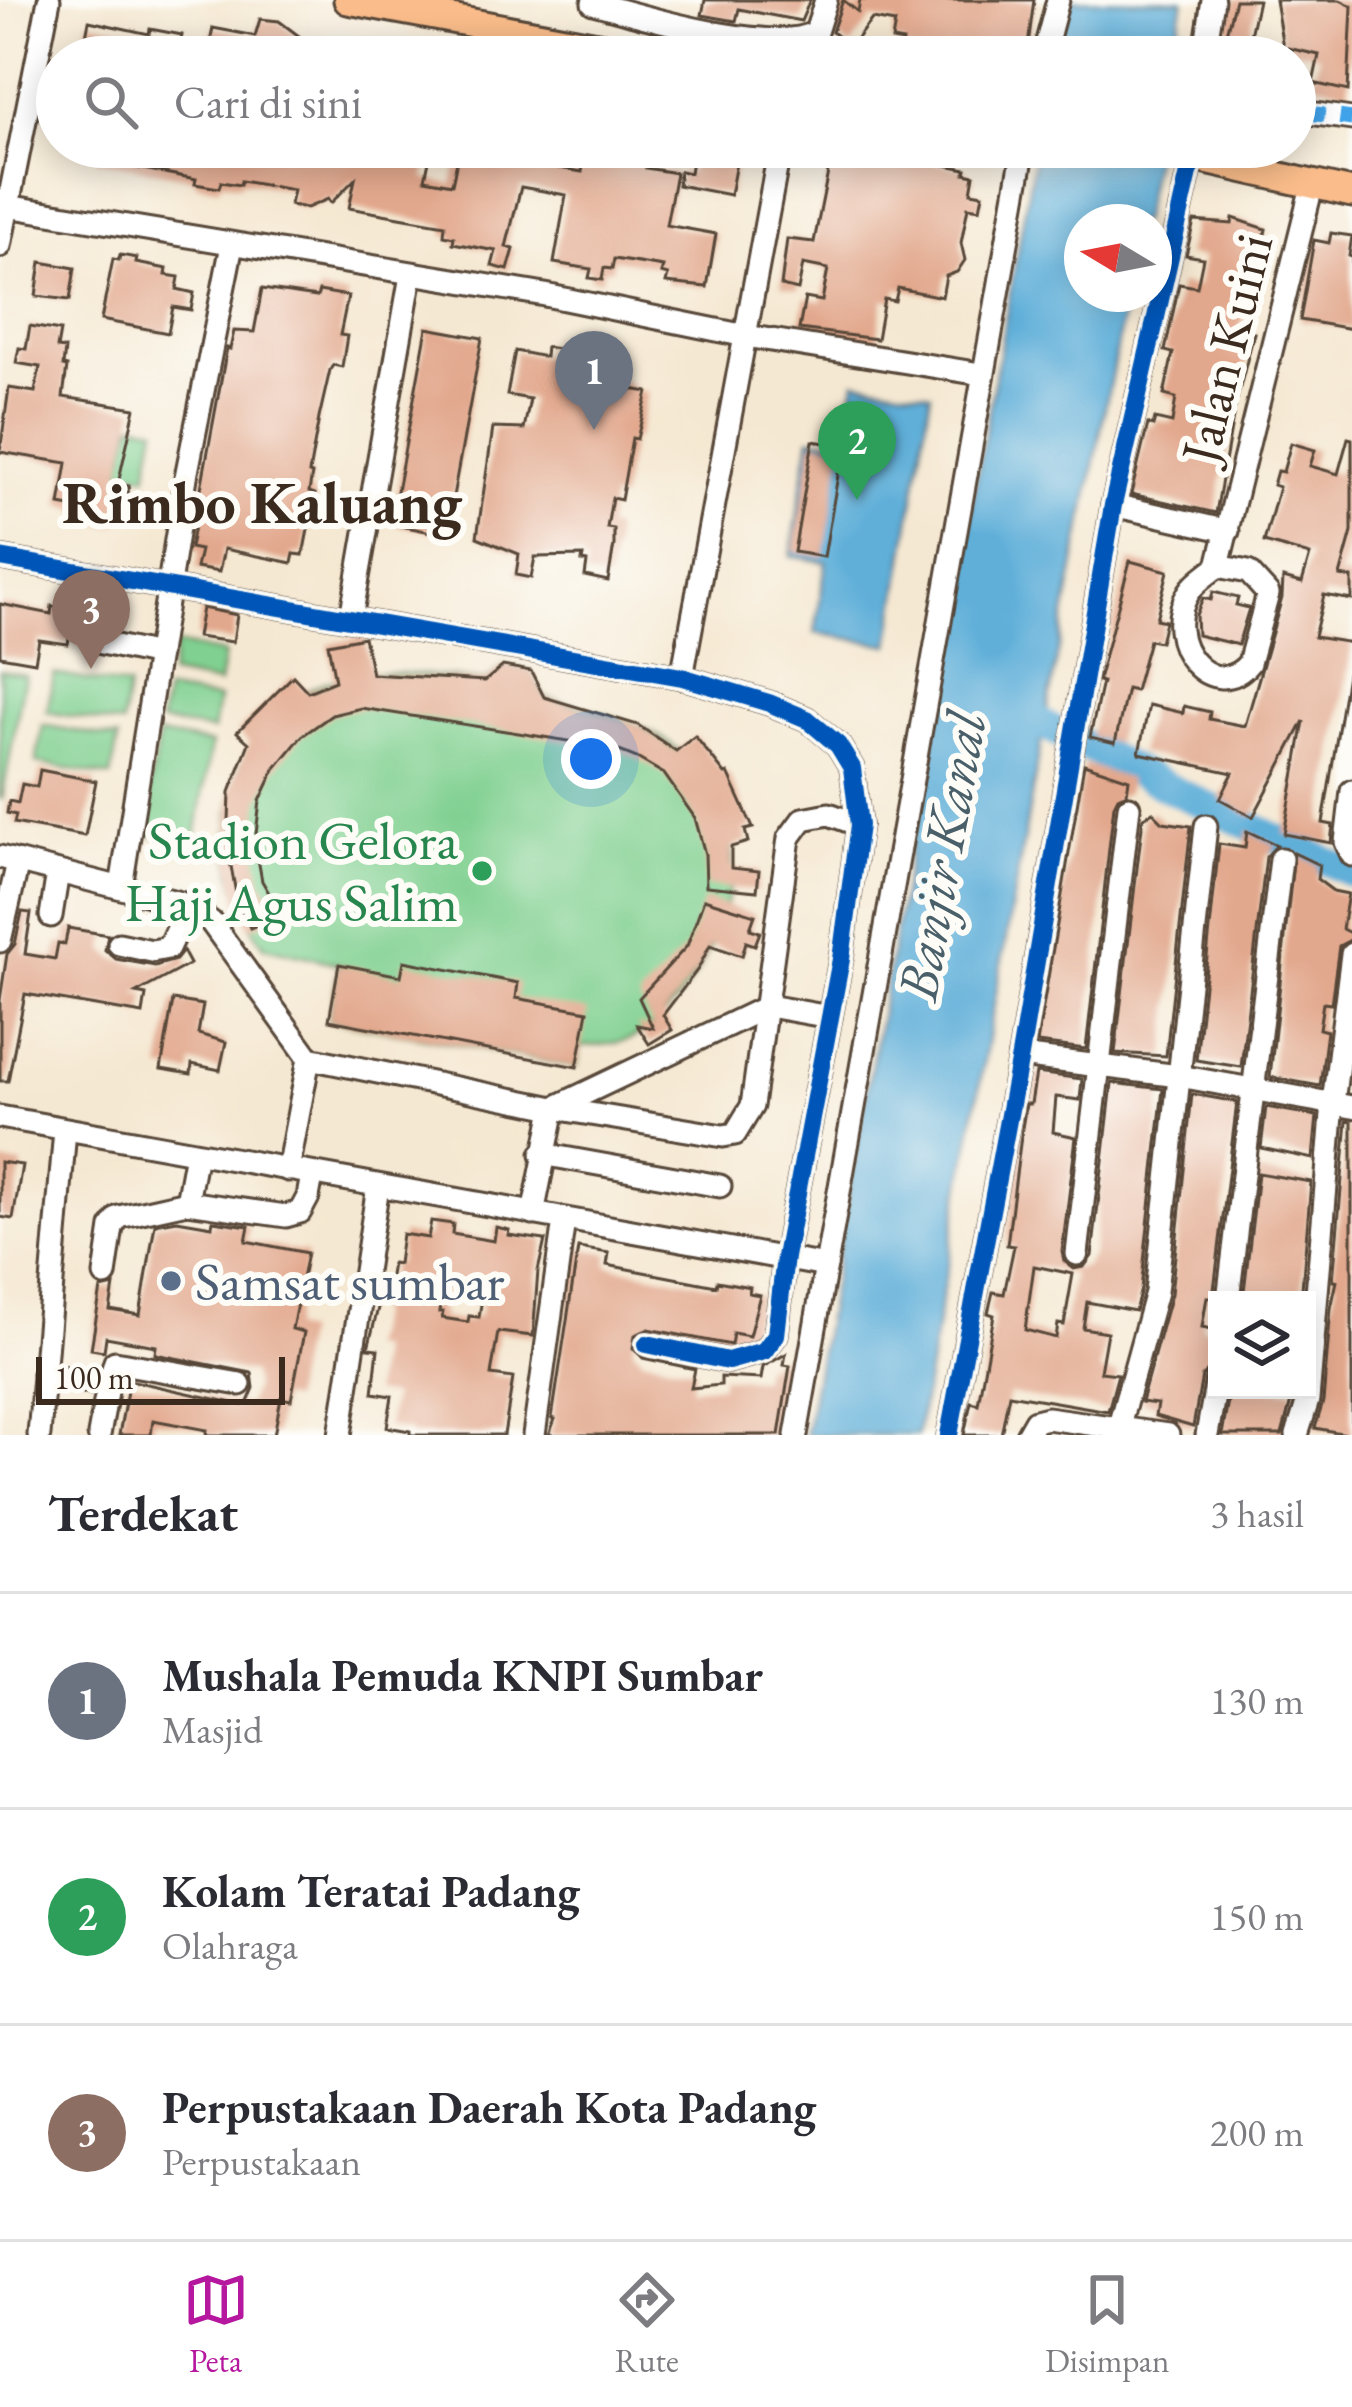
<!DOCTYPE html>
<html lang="id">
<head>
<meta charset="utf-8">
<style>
  :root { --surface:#fff; --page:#f7f7f7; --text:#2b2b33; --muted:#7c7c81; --line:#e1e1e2; --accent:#b5179e }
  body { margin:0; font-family:"EB Garamond",serif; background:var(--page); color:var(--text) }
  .controls { position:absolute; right:36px; bottom:36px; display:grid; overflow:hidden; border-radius:0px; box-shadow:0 6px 30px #0003 }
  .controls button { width:108px; height:108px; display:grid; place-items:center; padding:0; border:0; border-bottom:3px solid var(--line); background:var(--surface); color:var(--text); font:60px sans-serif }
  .compass { position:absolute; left:1064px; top:204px; width:108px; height:108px; border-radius:50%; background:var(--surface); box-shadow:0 6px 30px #0003; rotate:280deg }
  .scale { position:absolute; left:36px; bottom:30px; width:249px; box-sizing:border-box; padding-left:12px; border:6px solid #3b2a1e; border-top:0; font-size:33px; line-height:42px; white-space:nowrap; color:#3b2a1e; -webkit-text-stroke:9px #fdfcf7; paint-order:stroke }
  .you { position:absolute; left:591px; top:759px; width:42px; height:42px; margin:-30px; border:9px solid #fff; border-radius:50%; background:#1a73e8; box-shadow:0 0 0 18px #1a73e833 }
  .badge { display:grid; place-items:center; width:78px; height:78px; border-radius:50%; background:var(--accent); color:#fff; font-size:39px; font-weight:700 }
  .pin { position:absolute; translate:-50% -99px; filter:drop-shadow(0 3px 6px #0008) }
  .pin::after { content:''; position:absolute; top:63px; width:42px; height:36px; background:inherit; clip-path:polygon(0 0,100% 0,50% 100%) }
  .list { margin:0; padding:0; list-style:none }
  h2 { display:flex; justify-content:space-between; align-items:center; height:156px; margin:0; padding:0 48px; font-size:51px }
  h2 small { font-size:39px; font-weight:400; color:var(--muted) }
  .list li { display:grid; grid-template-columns:78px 1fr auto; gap:36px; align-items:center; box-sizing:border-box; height:216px; padding:0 48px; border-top:3px solid var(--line) }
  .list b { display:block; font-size:45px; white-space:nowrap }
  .list p { margin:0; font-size:39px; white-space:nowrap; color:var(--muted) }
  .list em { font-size:39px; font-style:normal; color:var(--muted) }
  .icon { flex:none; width:66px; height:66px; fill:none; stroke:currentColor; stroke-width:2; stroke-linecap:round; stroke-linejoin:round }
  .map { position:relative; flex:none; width:1352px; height:1435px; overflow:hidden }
  .search { position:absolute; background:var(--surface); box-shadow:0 6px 30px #0003; left:36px; right:36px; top:36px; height:132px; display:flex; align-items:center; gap:30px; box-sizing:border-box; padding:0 42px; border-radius:66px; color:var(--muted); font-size:45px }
  .sheet { height:804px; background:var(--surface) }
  nav { display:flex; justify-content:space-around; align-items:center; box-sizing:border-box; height:168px; border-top:3px solid var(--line); background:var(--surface); font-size:33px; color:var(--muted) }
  nav a { display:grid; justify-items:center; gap:6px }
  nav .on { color:var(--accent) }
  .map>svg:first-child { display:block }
</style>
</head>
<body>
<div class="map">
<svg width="1352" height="1435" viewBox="0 0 1352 1435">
  <rect width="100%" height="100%" fill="#fdfcf7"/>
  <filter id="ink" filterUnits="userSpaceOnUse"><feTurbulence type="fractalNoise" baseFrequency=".00833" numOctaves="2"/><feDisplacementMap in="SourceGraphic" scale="24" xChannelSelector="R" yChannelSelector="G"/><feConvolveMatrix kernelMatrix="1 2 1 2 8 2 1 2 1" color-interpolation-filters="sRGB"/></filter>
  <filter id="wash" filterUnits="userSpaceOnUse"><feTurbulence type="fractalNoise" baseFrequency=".004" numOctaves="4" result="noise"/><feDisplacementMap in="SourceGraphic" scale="48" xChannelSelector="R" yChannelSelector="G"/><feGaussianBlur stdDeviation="2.7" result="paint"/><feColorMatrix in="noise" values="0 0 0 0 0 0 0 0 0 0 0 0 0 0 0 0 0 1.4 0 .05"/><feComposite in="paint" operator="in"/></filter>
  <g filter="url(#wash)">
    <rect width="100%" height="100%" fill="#f5e8d2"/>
    <!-- green -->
    <g fill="#80d091" stroke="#5e7d58" stroke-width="3">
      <polygon points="133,423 156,427 147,475 120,470"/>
      <polygon points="175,644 224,654 219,684 170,675"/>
      <path d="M503 666 530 671 544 697C596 711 666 724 699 772 711 791 728 827 731 848 739 907 693 1000 643 1032 626 1044 601 1045 581 1047L577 1067 329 1020 339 964 265 947C204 865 217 729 319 685 368 664 433 676 485 681Z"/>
      <polygon points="0,670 25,675 2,799 0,799"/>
      <polygon points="54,674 128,687 122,725 47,712"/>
      <polygon points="166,691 218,699 213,731 160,722"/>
      <polygon points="43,725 118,739 111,777 36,763"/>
      <polygon points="159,735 211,744 195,843 142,834"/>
    </g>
    <!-- water -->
    <g fill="#5eafd9" stroke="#4c6c7c" stroke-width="3">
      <polygon points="1067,0 1184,0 1173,57 1052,57"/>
      <polygon points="1036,147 1156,147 1141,222 1082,222 1082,294 1127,294 1044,726 917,1435 805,1435"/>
      <polygon points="855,381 931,393 890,645 815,633 826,562 791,556 810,438 845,443"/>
    </g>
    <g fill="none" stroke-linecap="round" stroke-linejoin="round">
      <!-- river -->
      <polyline stroke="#5eafd9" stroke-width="30" points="1010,708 1175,791 1352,873"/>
    </g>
    <g id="blocks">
      <!-- building -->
      <g fill="#e2a88d" fill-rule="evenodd">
        <polygon points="705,0 810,0 801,21 739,9 736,21 702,15"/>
        <polygon points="843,0 858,12 860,0 1034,0 1027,53 1014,50 1012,57 942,57 902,48 903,42 892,40 895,23 872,19 850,47 832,32"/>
        <polygon points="1235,0 1258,0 1245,57 1232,57 1234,36 1226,33"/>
        <polygon points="1275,0 1340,0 1352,6 1348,91 1313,83 1319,55 1283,47"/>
        <polygon points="260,19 279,21 327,57 207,57 213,28 255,36"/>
        <polygon points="89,21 149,34 150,29 182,35 178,57 82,57"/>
        <polygon points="98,147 432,147 425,179 452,184 460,147 503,147 538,153 536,164 582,172 585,154 648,160 646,168 676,173 666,225 716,234 707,287 666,283 668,275 661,273 663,267 614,259 612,269 604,268 602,280 589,278 591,269 554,263 566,195 521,187 506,247 514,249 508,270 492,266 496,251 453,243 454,237 444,235 445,225 349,208 355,179 331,203 328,199 307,208 290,205 293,190 241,181 240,185 221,182 219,188 195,184 196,179 96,160"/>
        <polygon points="694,147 739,147 730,195 678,185 680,171 690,173"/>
        <polygon points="833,147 898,152 899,147 933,147 930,162 966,169 965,173 974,175 971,192 983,194 980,209 968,207 961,243 965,260 957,272 946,276 942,297 898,288 895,301 884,299 877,339 799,329 805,298 822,301 828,269 803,264 798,290 781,286 787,239 814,242"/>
        <polygon points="1233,218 1266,229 1253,300 1246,299 1241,331 1254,333 1234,411 1216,513 1131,494 1148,424 1153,426 1155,419 1172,423 1176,398 1164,395 1173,353 1165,351 1179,284 1197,287 1203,258 1186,255 1194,221 1232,224"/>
        <polygon points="1331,233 1352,236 1349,256 1352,257 1352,329 1300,320 1314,240 1329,243"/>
        <polygon points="120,255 137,258 136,263 167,269 166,275 179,277 177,289 194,293 191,310 173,307 168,333 101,320 113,259 119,260"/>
        <polygon points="41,262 75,268 70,300 36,296"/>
        <polygon points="262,289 317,297 319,291 348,296 340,335 347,336 342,367 333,365 330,370 319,418 309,473 312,474 309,492 315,494 303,555 294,554 292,563 224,549 219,572 196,568 200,550 190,548 227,348 230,349 234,331 254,332"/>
        <polygon points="30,326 60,331 57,348 65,349 63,366 67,367 63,397 135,408 118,484 129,486 123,519 113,526 82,520 76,508 60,505 67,463 0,452 9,388 35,392 40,367 16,363 19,348 26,349"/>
        <polygon points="427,328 482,338 446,535 391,524"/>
        <polygon points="546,347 576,352 574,363 604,368 603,378 632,384 631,389 648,392 637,439 632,438 621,500 612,498 607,528 614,529 614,545 608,581 585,576 587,562 582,561 583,556 535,557 531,578 516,575 519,554 477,537 493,428 524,429 530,399 507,395 515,351 545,357"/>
        <polygon points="1348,438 1352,439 1352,532 1340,576 1352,578 1352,600 1324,595 1314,637 1352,643 1323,823 1333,825 1331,843 1284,834 1304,721 1253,817 1220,799 1233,773 1139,753 1149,705 1183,713 1184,706 1210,712 1209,719 1245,726 1282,598 1283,578 1302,583 1310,555 1264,542 1279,487 1273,485 1277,471 1283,472 1291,443 1315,450 1310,466 1338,474"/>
        <polygon points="813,441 843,446 824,557 794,552"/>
        <polygon points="1130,561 1168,571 1156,619 1165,621 1160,642 1149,640 1135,691 1127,689 1115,743 1090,737 1102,682 1098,681 1099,677"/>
        <polygon points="1213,592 1238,598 1236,605 1249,608 1238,645 1197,635 1196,615 1203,598 1211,600"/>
        <polygon points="0,604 51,614 52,606 74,610 68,644 39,640 35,662 0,656"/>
        <polygon points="202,608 237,615 233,642 197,637"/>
        <polygon points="364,637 372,674 485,681 503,666 531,671 544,697 638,725 676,751 695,736 725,774 728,773 753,828 745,830 748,842 731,847 731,868 759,871 757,891 706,886 705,854 695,818 664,774 637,758 612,748 361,708 332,715 302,736 275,769 260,801 255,842 262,881 282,915 250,928 237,899 228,850 230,792 249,743 237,732 293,676 308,692 335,681 328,644"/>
        <polygon points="1084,764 1129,779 1127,793 1118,797 1114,805 1086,1049 1037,1043"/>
        <polygon points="40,770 96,781 85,836 14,823 16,815 7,813 9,801 18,803 22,784 37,787"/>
        <polygon points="1153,812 1163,822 1191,826 1166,1056 1115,1053 1143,818"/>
        <polygon points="1247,831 1277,845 1266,857 1241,1067 1196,1060 1219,844 1245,848"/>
        <polygon points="1294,853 1319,865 1317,879 1333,891 1348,894 1342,929 1352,934 1352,939 1339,946 1331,1004 1323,1003 1319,1029 1327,1031 1320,1086 1270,1077"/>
        <polygon points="704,899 755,915 750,929 760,932 755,945 746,942 742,956 710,945 698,969 663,1015 672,1030 649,1044 637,1025 653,1028 639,998 687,946"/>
        <polygon points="22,912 31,913 25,954 55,959 58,943 65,944 68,928 108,935 105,950 116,959 155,966 176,960 183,951 190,964 136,993 146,995 143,1014 25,994 8,1081 0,1081 0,1000 7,954 15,944"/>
        <polygon points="404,961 518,983 516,998 588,1011 577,1067 329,1020 339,964 401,976"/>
        <polygon points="173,1000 203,1005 198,1034 226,1042 220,1070 192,1064 191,1074 161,1069"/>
        <path d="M1036 1073 1082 1079 1080 1100 1056 1097 1053 1132 1076 1137 1062 1252 1064 1261 1074 1269 1084 1267 1092 1256 1112 1083 1163 1089 1141 1289 1135 1311 1087 1302 1083 1328 1107 1332 1100 1372 1118 1374 1108 1411 1009 1394 1001 1435H964L971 1402 978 1404 994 1315 988 1313 993 1292 1004 1294 1014 1246 1007 1245 1022 1128 1026 1104H1031ZM1034 1266 1073 1274 1064 1325 1058 1324 1056 1338 1025 1330Z"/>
        <polygon points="1192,1094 1237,1102 1213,1298 1207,1297 1202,1327 1217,1330 1217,1351 1215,1364 1202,1376 1193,1427 1155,1416 1157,1404 1141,1402 1171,1294"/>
        <polygon points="1266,1107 1317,1116 1313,1159 1261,1148"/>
        <polygon points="1347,1121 1352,1122 1352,1435 1315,1428 1323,1402 1331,1308 1337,1281 1333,1281"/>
        <polygon points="0,1162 22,1165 13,1219 0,1217"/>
        <polygon points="1258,1173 1311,1182 1301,1300 1243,1300"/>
        <polygon points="177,1220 212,1226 213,1221 249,1226 246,1241 307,1253 292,1329 304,1332 291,1400 281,1398 274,1435 206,1435 207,1430 153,1420 151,1435 119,1435 129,1380 242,1405 247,1404 254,1388 252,1373 155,1354 156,1346 106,1337 104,1351 91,1349 101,1289 114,1286 110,1310 140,1315 155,1224"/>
        <path d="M431 1221 453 1224 452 1234 494 1241 496 1227 509 1230 508 1235 545 1240 538 1271 533 1336 498 1332 491 1375 513 1378 504 1435H410V1431L387 1427 392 1396 373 1393 378 1349 368 1348 380 1300 386 1301 392 1263 398 1264 402 1234 428 1238ZM443 1286 483 1292 479 1317 469 1316 468 1322 442 1318 443 1312H439Z"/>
        <polygon points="578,1248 609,1253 607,1265 716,1286 717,1281 750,1287 749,1293 760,1295 749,1336 733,1333 731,1345 649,1329 635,1335 633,1348 643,1358 695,1369 691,1388 721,1385 721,1377 761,1379 763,1367 786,1354 784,1365 790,1366 779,1435 549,1435 555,1419 552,1418"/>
        <polygon points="1230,1390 1294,1390 1282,1435 1222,1435"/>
      </g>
    </g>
  </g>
  <g filter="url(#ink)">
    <use href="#blocks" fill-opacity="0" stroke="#574639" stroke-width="3"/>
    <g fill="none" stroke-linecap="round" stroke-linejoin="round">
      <defs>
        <g id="minor">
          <path d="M593 3C642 16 773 56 816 32L826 0"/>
          <polyline points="1043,57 1058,0"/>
          <polyline points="1204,57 1213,0"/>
          <polyline points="1295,111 1352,119"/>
          <polyline points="7,206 545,295 746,336 981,374"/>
          <polyline points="0,246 49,0"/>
          <polyline points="1113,505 1228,531"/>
          <polyline points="0,558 682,677 769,703 807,719 838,745 852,768 859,825 841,959 785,1257 776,1335 764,1351 728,1361 647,1344"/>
          <path d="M1218 566 1248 572 1268 594 1249 663C1215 705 1157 644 1189 592 1196 581 1208 574 1218 566L1312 186"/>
          <polyline points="351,618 411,275"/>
          <polyline points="93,641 158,655"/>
          <polyline points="682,677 780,147"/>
          <polyline points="1352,791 1346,842 1352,855"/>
          <polyline points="0,857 188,905 211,922 309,1058 554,1108 723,1136 735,1134 752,1106 789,838 803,819 829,814 859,825"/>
          <polyline points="121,887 186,477 232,245"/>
          <polyline points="51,916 58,872"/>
          <polyline points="0,941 18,862"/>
          <polyline points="119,944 152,951 168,948 188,905"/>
          <polyline points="1020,1056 1179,1076 1352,1107"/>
          <polyline points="0,1117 826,1266"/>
          <polyline points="196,1153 187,1202 286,1216 300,1212 308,1197 312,1175"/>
          <polyline points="542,1154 720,1186"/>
          <polyline points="288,1170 309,1058"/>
          <polyline points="533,1214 554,1108 768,1006 830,1017"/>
          <polyline points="1077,1254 1129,807"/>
          <polyline points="105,1275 112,1227 119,1217 187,1202"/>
          <polyline points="1228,1300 1281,859"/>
          <polyline points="44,1374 108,1386 99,1435"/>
          <polyline points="108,1386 115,1362 240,1384"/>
          <polyline points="1119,1426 1156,1292 1206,826"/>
          <polyline points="39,1435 65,1130"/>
          <polyline points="340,1435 378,1186"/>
          <polyline points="534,1435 564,1220"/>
          <polyline points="796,1435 1024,147"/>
          <polyline points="949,1435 1020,1056 1113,505 1195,147"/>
          <polyline points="1027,1435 1035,1421 1047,1418 1168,1435"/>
          <polyline points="1207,1435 1217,1379"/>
          <polyline points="1297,1435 1308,1400 1333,1103 1352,954"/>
        </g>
        <g id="major">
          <polyline points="348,0 657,57"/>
          <polyline points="1149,147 1352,193"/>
        </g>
      </defs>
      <!-- minor casing -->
      <use href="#minor" stroke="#574639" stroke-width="27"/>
      <!-- major casing -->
      <use href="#major" stroke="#574639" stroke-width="33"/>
      <!-- minor -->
      <use href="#minor" stroke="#fff" stroke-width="21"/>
      <!-- major -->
      <use href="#major" stroke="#f9bc8a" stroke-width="27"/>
      <!-- quiet -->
      <g stroke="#3fa3ea" stroke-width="15" stroke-dasharray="30 15" stroke-linecap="butt">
        <polyline points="1295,111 1352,119"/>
        <polyline points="1250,159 1254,147"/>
      </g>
      <defs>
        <g id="cycleway">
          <polyline points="0,558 682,677 769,703 807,719 838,745 852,768 859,825 841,959 785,1257 776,1335 764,1351 728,1361 647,1344"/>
          <polyline points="949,1435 1020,1056 1113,505 1195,147"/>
        </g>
      </defs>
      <!-- cycleway casing -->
      <use href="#cycleway" stroke="#fdfcf7" stroke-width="26"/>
      <!-- cycleway -->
      <use href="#cycleway" stroke="#0057b8" stroke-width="18"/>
    </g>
  </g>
  <!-- markers -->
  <circle fill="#2e9e5b" stroke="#fdfcf7" stroke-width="4.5" cx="482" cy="871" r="12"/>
  <circle fill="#5c6f8a" stroke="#fdfcf7" stroke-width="4.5" cx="171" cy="1281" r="12"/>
  <g text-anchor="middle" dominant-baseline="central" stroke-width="12" stroke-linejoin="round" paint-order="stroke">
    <!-- street labels -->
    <g font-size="54" fill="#3b2a1e" stroke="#fdfcf7">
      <text transform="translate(1226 348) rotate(-76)">Jalan Kuini</text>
    </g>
    <!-- leisure labels -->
    <g font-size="54" fill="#27864d" stroke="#fdfcf7" text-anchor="end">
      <text x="458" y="840">Stadion Gelora<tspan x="458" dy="62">Haji Agus Salim</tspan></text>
    </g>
    <!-- service labels -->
    <g font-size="54" fill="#4e5e75" stroke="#fdfcf7" text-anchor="start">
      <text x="195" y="1281">Samsat sumbar</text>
    </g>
    <!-- water labels -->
    <g font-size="57" font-style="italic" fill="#495f69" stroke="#fdfcf7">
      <text transform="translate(941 856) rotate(-80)">Banjir Kanal</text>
    </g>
    <!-- quarter labels -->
    <g font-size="60" font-weight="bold" fill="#3b2a1e" stroke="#fdfcf7">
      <text x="262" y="502">Rimbo Kaluang</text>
    </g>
  </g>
</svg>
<div class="controls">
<button><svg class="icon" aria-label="layers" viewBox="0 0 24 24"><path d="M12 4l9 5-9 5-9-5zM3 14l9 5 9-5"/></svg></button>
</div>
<svg class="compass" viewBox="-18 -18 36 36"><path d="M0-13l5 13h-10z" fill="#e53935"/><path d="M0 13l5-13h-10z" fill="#7c7c81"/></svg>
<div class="scale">100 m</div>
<div class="you"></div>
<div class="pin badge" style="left:594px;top:430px;background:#6b7280">1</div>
<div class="pin badge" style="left:857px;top:500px;background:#2e9e5b">2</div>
<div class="pin badge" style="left:91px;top:669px;background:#8d6e63">3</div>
<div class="search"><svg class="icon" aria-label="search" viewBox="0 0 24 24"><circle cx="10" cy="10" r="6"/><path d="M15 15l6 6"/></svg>Cari di sini</div>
</div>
<section class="sheet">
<h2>Terdekat<small>3 hasil</small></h2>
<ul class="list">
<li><span class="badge" style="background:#6b7280">1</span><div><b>Mushala Pemuda KNPI Sumbar</b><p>Masjid</p></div><em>130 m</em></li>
<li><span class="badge" style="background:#2e9e5b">2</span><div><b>Kolam Teratai Padang</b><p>Olahraga</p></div><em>150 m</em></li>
<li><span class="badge" style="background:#8d6e63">3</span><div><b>Perpustakaan Daerah Kota Padang</b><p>Perpustakaan</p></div><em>200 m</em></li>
</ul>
</section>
<nav>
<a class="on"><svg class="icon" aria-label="map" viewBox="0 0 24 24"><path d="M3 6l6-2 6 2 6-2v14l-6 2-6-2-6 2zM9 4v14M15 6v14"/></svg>Peta</a>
<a><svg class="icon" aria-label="directions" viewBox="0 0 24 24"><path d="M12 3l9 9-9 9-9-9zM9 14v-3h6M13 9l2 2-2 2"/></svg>Rute</a>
<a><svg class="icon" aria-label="saved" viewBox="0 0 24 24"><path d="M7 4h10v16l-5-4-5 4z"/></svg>Disimpan</a>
</nav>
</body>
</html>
